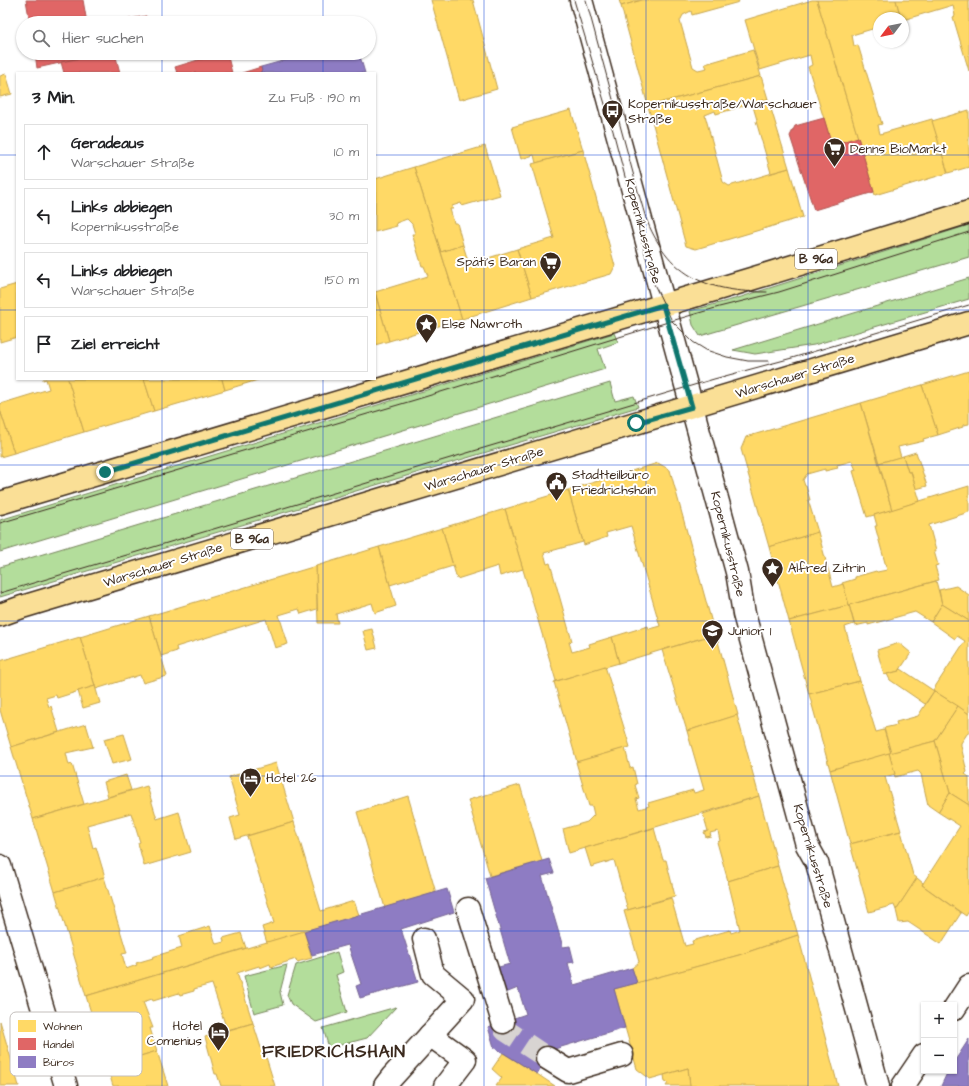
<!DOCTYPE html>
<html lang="de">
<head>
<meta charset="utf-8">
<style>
  :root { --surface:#fff; --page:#f2f2f2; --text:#202124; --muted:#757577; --line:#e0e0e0 }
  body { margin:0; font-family:"Architects Daughter",sans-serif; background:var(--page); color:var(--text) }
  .controls { position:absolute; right:12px; bottom:12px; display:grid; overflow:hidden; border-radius:0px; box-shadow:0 1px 3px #0004 }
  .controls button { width:36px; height:36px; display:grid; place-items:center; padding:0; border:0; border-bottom:1px solid var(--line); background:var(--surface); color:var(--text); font:20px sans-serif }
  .compass { position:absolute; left:873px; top:12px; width:36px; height:36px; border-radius:50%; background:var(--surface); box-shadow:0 1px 3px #0004; rotate:238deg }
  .stop { position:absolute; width:12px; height:12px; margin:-9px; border:3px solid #0f766e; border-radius:50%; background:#fff }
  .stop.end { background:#0f766e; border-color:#fff; box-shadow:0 1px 4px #0008 }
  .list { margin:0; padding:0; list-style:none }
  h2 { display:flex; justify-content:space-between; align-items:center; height:52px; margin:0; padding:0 16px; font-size:17px }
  h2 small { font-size:13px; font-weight:400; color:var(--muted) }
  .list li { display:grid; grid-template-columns:26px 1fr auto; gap:12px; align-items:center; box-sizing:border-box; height:56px; margin:0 8px 8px; padding:0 8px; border:1px solid var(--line); border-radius:0px }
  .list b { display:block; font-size:15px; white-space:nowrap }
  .list p { margin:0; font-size:13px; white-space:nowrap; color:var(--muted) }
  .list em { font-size:13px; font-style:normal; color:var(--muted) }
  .icon { flex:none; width:22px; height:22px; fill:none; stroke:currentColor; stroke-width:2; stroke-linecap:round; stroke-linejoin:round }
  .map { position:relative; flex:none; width:969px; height:1086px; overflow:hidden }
  .search { position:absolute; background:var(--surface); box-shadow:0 1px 3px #0004; left:16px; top:16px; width:360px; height:44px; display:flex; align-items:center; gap:10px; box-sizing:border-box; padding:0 14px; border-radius:22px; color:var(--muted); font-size:15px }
  .panel { position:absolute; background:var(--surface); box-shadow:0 1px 3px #0004; left:16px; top:72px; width:360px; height:308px; border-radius:0px }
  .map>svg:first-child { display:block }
</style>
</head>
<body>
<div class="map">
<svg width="969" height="1086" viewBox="0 0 969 1086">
  <rect width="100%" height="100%" fill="#fff"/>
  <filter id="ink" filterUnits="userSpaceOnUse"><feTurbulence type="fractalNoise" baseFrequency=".025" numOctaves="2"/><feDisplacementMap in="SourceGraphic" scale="8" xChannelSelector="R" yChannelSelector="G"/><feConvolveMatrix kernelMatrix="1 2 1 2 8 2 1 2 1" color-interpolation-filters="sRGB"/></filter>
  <g filter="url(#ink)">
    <!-- green -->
    <g fill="#b3dd9b" stroke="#77845c">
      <polygon points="969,225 969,257 700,336 693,325 690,311 738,298"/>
      <polygon points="969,278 969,299 814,345 755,354 733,350"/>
      <polygon points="614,333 618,342 598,349 605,369 0,552 0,520"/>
      <polygon points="610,383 615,401 634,396 638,407 0,597 0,567"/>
      <polygon points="337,952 343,972 336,975 347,1012 316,1022 291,1004 287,995 296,965"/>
      <polygon points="287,965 280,992 283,1005 254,1013 244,976"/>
      <polygon points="396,1007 367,1038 329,1048 323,1028"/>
    </g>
    <!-- homes -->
    <g fill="#ffd966" stroke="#c4a450">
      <polygon points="431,0 473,0 497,89 459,100"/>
      <polygon points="619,0 642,0 621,6"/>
      <polygon points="642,0 738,0 739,2 692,15 691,11 683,15 680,21 693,67 698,70 707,68 705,64 753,50 761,76 648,106 621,6"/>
      <polygon points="812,0 817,0 858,137 832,145 808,67 812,65 810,55 760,70 745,20"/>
      <polygon points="817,0 896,0 901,18 879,18 879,27 852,35 854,46 858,45 882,124 878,125 880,134 932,119 948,173 875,195"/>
      <polygon points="896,0 969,0 969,71 953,17 955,16 953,5 903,20 903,18 901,18"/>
      <polygon points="6,74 12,94 0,97 0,76"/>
      <polygon points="761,76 768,99 716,114 715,111 705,115 723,182 729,186 789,168 803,217 696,249 686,246 648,106"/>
      <polygon points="768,99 789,168 771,173 756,121 757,120 752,103"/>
      <polygon points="571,110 583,150 536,163 534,155 521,159 512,127"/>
      <polygon points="969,110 969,167 948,173 932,121"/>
      <polygon points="485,146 500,195 462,206 461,203 452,206 453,209 450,209 454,223 457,223 463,245 441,252 414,167"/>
      <polygon points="583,150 615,266 611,274 532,297 517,249 554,238 532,164"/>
      <polygon points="414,167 462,319 389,341 375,292 428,276 424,266 422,266 412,234 415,234 412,224 407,219 396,223 397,226 375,232 375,179"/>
      <polygon points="463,245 469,264 517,249 532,297 462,319 441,252"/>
      <polygon points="17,284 17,337 0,342 0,289"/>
      <polygon points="375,293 389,341 375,345"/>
      <polygon points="969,371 969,424 963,425 963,427 938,435 922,385"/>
      <polygon points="43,379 68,379 84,432 14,453 0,410 0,404 49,389 46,379 43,380"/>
      <polygon points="68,379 144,379 154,411 84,432"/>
      <polygon points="144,379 222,379 225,390 154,411"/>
      <polygon points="222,379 261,379 225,390"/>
      <polygon points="922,385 938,435 923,439 924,441 898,447 901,457 879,463 861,403"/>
      <polygon points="861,403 892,510 867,517 853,471 856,470 852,461 837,465 838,468 825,471 825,469 807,474 803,480 805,486 806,486 810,500 808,500 818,532 769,547 741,449 746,437"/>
      <polygon points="0,410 14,453 0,457"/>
      <polygon points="916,452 927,486 916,489 911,472 908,472 903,456"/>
      <polygon points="903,456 908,472 911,472 920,501 892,510 879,463"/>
      <polygon points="658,463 670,470 715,634 619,663 612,637 648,626 649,629 660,626 631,526 606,533 607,537 584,545 568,490"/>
      <polygon points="969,486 969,512 929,525 936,551 934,551 938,565 935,566 939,580 849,605 842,583 855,579 855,577 876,571 877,572 887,570 875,526 877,526 874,515"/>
      <polygon points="568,490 583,542 544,553 547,564 550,563 572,641 569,642 572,652 590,647 589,644 612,637 619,663 556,681 505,509"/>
      <polygon points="505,509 523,569 500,576 498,566 457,579 442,528"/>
      <polygon points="442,528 453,566 390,585 379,547"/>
      <polygon points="818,532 833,587 843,584 849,605 789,621 769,547"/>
      <polygon points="379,547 396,606 375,613 372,603 336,614 338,623 318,623 316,566"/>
      <polygon points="316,566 317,609 301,614 299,609 279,615 288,644 275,648 266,619 176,647 177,651 161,656 149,616"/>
      <polygon points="936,581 942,604 931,622 915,612 868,625 868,623 855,626 849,605"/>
      <polygon points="956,586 969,595 969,621 942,604 939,590"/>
      <polygon points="942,604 969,621 969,714 933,690 965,641 957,636 955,639 931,622"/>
      <polygon points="849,605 854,624 845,627 860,681 809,694 789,621"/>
      <polygon points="149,616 167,676 143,683 140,675 96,689 80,637"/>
      <polygon points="372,629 377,648 368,650 363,631"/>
      <polygon points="716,634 738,715 687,731 662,650"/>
      <polygon points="80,637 95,686 57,698 56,695 46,698 49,707 51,706 59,732 11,747 0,710 0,661"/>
      <polygon points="899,643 911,653 899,671 884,675 877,650"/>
      <polygon points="605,666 630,747 577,762 554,682"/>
      <polygon points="901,669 934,691 925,704 890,680 887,674 899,671"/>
      <polygon points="860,681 876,732 884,730 891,753 830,770 809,694"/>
      <polygon points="95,686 100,703 83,708 78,691"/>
      <polygon points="934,691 958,706 935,741 891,753 884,728 897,725 896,722 918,716"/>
      <polygon points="958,706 969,714 969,731 961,743 961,746 967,772 965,774 969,777 969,805 950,793 935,741"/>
      <polygon points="737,715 759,796 569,853 563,829 587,822 594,815 592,806 589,806 576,762 625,748 630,768 633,767 637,784 635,785 639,798 636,799 639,809 649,806 648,803 693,790 694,793 704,790 687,731"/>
      <polygon points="86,724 93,747 66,753 69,765 72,764 84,804 33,819 11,747"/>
      <polygon points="124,734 132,759 112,764 104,739"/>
      <polygon points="935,741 950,793 938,812 928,805 921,774 918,771 895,777 889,753"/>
      <polygon points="889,753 895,774 885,777 901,831 850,844 830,770"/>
      <polygon points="276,763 294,822 236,839 230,818 240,815 229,777"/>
      <polygon points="126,775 131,790 108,797 104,782"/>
      <polygon points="520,785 542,861 490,876 468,800"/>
      <polygon points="147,786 157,819 179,812 191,852 144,866 138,843 140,842 131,813 87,825 93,848 96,847 105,877 55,892 33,819"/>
      <polygon points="950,793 969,805 969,911 966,916 922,885 960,826 938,812"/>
      <polygon points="408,796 436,893 385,908 357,812"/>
      <polygon points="759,796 778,866 728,881 717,842 720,841 718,831 710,833 711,836 706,837 704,832 708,831 703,814"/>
      <polygon points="294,822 321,911 354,901 359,915 267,943 262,927 274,923 247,836"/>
      <polygon points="654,828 663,860 666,860 675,896 628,910 614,860 591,867 585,848"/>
      <polygon points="901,831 913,875 917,878 896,910 894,905 869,912 850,844"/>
      <polygon points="778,866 798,935 739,955 637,983 632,968 639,962 624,911 671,898 685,946 693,944 692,941 730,930 731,933 740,930 728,881"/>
      <polygon points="104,877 127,953 122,954 126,969 137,965 136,963 153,958 152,957 182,948 179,936 210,926 216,944 224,942 223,938 241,933 246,948 86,996 55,892"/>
      <polygon points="917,878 923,883 922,885 961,913 941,944 908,922 899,923 896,910"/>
      <polygon points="304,931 312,958 297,962 296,959 271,967 270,964 260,968 259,966 237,973 253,1023 227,1030 212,984 194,989 194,991 180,995 179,993 153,1001 152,999 143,1002 153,1028 150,1028 157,1051 107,1066 86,996"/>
      <polygon points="798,935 838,1086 690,1086 688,1068 650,1079 637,1069 614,989 739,955"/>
      <polygon points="0,1021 19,1086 0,1086"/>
      <polygon points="253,1023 264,1057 266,1057 275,1086 221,1086 217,1074 215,1074 205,1037"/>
      <polygon points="157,1051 168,1086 113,1086 107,1066"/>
      <polygon points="503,1053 537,1074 555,1086 496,1086 502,1078 492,1069"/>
      <polygon points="688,1068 690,1086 666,1086 668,1083 665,1082 664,1075"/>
    </g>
    <!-- shops -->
    <g fill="#e06666" stroke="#ae5450">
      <polygon points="26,0 83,0 87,23 30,23"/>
      <polygon points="146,16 147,23 110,23"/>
      <polygon points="35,53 105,53 37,68"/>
      <polygon points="105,53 115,53 120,73 64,73 61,62"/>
      <polygon points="221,53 227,53 232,73 177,73 175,67"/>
      <polygon points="261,67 262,71 259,73 242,73"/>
      <polygon points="824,118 832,145 858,137 874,192 814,210 790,136 795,126"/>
    </g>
    <!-- offices -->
    <g fill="#8e7cc3" stroke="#756392">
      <polygon points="311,53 359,53 365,73 259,73 262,71 261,67"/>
      <polygon points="549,859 554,873 542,876 563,947 570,946 574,962 568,963 574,985 632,968 637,983 614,989 625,1028 551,1050 537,1074 494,1047 488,1027 526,1014 518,988 503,994 495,968 510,964 485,878"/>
      <polygon points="447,889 454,912 401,929 418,982 360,998 356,986 361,984 348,945 312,955 304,931"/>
      <polygon points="969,1039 969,1086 941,1086 948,1071 954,1071 954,1062"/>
    </g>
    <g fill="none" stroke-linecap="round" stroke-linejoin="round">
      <!-- minor-tunnel -->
      <polyline stroke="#d8d4d2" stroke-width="22" stroke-dasharray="22 11" stroke-linecap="butt" points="503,1022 505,1030 547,1058"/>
      <defs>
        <g id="minor">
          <polyline points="581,0 737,572 744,614 807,845 817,863 878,1086"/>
          <polyline points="0,866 66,1086"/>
          <polyline points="468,909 503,1022"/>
          <polyline points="954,1009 969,986"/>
          <polyline points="430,1035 465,1060 445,1086"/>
          <polyline points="547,1058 568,1071 622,1055"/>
          <polyline points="385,1086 392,1077 463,999 433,974 424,939"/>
          <polyline points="903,1086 924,1055"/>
        </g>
        <g id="major">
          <polyline points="0,503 751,279 969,212"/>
          <polyline points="0,615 22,607 969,323"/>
        </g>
      </defs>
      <!-- minor casing -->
      <use href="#minor" stroke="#3b2a1e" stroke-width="25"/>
      <!-- major casing -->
      <use href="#major" stroke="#3b2a1e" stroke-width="25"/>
      <!-- minor -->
      <use href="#minor" stroke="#fff" stroke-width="22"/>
      <!-- major -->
      <use href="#major" stroke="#fadf96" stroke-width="22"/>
      <!-- tram -->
      <g stroke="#3b2a1e" stroke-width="1">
        <polyline points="574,0 613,131 652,280 672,321 693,342 706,350 727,357 748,361 769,361"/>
        <path d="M586 0 639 195C642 204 644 213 647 221 671 278 709 292 767 292"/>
        <polyline points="0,523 418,399 668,322 719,307 779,292 969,232"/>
        <polyline points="0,593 714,379 792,358 969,305"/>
      </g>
    </g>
  </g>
  <g fill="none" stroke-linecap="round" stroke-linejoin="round" filter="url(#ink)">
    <!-- route -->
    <polyline stroke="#0f766e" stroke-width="5" points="105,472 663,305 692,407 636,423"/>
  </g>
  <!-- grid -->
  <path fill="none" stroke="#1d4ed8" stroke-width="1" stroke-opacity="0.55" d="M162 0V23M323 0V23M484 0V1086M646 0V1086M808 0V1086M162 53V73M323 53V73M0 155H17M375 155H969M0 310H17M375 310H969M162 379V1086M323 379V1086M0 465H969M0 621H969M0 776H969M0 931H969"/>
  <!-- icons -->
  <defs>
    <symbol id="bus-pin" viewBox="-11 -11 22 30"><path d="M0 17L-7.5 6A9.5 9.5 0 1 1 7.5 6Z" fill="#3b2a1e" stroke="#fff"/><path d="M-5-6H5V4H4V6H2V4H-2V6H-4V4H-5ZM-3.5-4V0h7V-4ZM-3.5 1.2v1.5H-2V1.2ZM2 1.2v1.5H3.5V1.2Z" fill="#fff"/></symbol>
    <symbol id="supermarket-pin" viewBox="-11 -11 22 30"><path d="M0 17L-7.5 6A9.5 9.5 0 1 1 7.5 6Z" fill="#3b2a1e" stroke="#fff"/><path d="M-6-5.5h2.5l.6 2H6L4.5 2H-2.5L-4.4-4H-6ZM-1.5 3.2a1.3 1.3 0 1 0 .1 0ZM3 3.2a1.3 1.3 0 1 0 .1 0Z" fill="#fff"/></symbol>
    <symbol id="sight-pin" viewBox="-11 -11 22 30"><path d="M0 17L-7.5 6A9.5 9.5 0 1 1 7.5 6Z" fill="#3b2a1e" stroke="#fff"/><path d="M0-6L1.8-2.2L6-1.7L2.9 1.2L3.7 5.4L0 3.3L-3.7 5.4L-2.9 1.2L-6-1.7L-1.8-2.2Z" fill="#fff"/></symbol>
    <symbol id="civic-pin" viewBox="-11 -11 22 30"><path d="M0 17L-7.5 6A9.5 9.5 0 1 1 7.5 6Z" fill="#3b2a1e" stroke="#fff"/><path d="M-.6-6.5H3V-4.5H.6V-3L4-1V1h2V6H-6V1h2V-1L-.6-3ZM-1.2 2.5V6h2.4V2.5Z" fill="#fff"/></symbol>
    <symbol id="school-pin" viewBox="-11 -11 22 30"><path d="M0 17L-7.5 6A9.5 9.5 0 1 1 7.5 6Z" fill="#3b2a1e" stroke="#fff"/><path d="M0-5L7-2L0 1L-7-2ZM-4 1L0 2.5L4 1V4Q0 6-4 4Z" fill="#fff"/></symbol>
    <symbol id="hotel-pin" viewBox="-11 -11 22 30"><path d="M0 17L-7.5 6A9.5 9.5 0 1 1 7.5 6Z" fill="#3b2a1e" stroke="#fff"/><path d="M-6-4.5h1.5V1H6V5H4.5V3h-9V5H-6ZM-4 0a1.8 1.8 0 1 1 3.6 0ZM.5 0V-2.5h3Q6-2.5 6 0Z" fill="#fff"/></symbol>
  </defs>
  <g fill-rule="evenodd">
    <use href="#bus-pin" x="600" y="98" width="25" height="34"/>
    <use href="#supermarket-pin" x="822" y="136" width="25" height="34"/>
    <use href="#supermarket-pin" x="538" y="250" width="25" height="34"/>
    <use href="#sight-pin" x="414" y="312" width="25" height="34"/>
    <use href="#civic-pin" x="544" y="470" width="25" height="34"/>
    <use href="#sight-pin" x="760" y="556" width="25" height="34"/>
    <use href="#school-pin" x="700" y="618" width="25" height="34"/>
    <use href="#hotel-pin" x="238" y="766" width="25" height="34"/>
    <use href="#hotel-pin" x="206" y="1020" width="25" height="34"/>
  </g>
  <g text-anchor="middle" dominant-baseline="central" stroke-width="4" stroke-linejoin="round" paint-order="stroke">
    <!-- shield labels -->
    <g fill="#fff" stroke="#766a62" stroke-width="1">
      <rect x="795" y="249" width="42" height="20" rx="3"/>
      <rect x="231" y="529" width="42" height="20" rx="3"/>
    </g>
    <g font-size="12" font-weight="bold" fill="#3b2a1e">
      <text x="816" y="259">B 96a</text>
      <text x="252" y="539">B 96a</text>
    </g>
    <!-- poi labels -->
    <g font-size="13" fill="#3b2a1e" stroke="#fff" text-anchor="start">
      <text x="628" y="104">Kopernikusstraße/Warschauer<tspan x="628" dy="15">Straße</tspan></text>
      <text x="850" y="149">Denns BioMarkt</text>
      <text x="536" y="262" text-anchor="end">Späti's Baran</text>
      <text x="442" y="324">Else Nawroth</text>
      <text x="572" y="475">Stadtteilbüro<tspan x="572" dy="15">Friedrichshain</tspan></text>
      <text x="788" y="568">Alfred Zitrin</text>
      <text x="728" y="631">Junior 1</text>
      <text x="266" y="778">Hotel 26</text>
      <text x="202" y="1026" text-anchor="end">Hotel<tspan x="202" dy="15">Comenius</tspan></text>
    </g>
    <!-- street labels -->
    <g font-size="13" fill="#3b2a1e" stroke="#fff">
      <text transform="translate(643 231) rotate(75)">Kopernikusstraße</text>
      <text transform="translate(795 376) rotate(-17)">Warschauer Straße</text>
      <text transform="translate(484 469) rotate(-17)">Warschauer Straße</text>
      <text transform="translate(728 544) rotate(76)">Kopernikusstraße</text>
      <text transform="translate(163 565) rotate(-17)">Warschauer Straße</text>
      <text transform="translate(813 856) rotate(73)">Kopernikusstraße</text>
    </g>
    <!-- district labels -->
    <g font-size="17" font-weight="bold" letter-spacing="1" fill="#3b2a1e" stroke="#fff">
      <text x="334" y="1052">FRIEDRICHSHAIN</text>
    </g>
  </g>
  <!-- legend -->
  <rect x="10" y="1012" width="132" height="64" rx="6" fill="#fff" stroke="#c4bfbc" stroke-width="1"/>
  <rect x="18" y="1020" width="18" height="12" fill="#ffd966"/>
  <rect x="18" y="1038" width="18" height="12" fill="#e06666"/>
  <rect x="18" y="1056" width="18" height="12" fill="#8e7cc3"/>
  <g font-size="11" fill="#3b2a1e">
    <text x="43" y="1030">Wohnen</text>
    <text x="43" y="1048">Handel</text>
    <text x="43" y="1066">Büros</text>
  </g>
</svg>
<div class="controls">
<button>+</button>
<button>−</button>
</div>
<svg class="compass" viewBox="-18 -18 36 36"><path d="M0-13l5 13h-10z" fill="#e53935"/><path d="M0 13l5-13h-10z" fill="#757577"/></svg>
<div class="stop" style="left:636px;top:423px"></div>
<div class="stop end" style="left:105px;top:472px"></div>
<div class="search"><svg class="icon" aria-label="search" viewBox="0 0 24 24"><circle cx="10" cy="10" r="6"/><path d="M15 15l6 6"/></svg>Hier suchen</div>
<section class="panel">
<h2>3 Min.<small>Zu Fuß · 190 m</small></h2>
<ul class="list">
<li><svg class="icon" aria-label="ahead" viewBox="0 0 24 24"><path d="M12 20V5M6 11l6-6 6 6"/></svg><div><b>Geradeaus</b><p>Warschauer Straße</p></div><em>10 m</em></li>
<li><svg class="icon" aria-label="left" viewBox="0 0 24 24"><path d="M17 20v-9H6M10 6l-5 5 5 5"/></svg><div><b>Links abbiegen</b><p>Kopernikusstraße</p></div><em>30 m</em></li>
<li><svg class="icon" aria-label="left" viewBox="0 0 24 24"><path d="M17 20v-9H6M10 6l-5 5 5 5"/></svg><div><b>Links abbiegen</b><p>Warschauer Straße</p></div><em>150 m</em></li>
<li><svg class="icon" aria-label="arrive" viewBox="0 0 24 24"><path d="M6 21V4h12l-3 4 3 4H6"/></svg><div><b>Ziel erreicht</b></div></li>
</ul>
</section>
</div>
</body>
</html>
